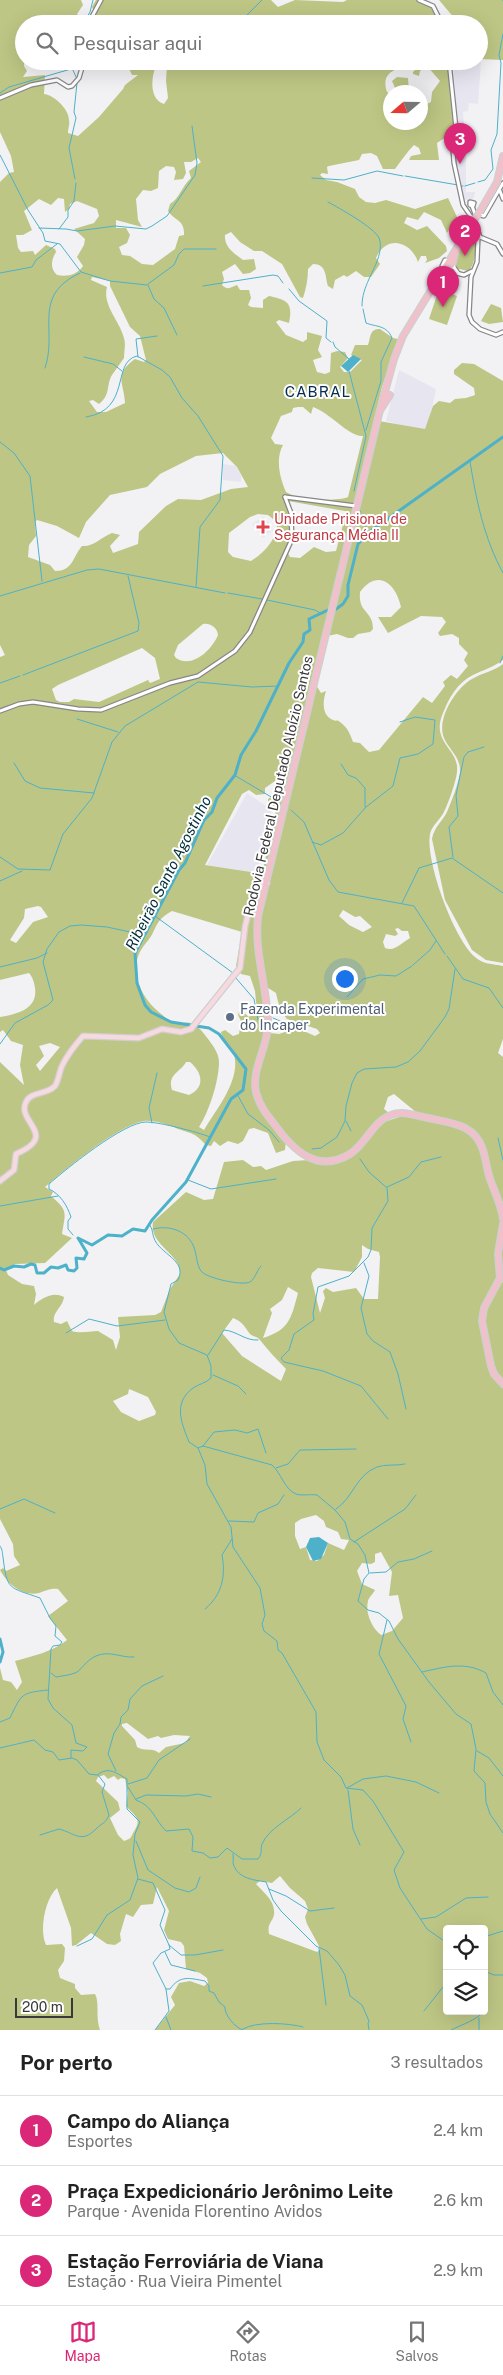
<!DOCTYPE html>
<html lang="pt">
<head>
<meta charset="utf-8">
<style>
  :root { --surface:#fff; --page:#f2f2f2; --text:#222; --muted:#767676; --line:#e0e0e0; --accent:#db2777 }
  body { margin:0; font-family:"Public Sans",sans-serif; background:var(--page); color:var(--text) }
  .controls { position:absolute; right:15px; bottom:15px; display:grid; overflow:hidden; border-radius:5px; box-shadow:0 5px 20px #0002 }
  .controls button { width:45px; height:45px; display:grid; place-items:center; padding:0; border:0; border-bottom:1px solid var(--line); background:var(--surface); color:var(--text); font:25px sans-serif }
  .compass { position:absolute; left:383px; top:85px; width:45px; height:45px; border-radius:50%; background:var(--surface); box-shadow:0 5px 20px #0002; rotate:250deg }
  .scale { position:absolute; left:15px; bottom:12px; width:58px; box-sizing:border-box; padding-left:5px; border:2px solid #39393a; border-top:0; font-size:14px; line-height:18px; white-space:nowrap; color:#39393a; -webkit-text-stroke:4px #fff; paint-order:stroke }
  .you { position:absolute; left:344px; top:978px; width:18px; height:18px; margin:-12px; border:4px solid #fff; border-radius:50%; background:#1a73e8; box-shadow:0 0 0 8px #1a73e833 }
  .badge { display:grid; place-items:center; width:32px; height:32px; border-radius:50%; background:var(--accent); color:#fff; font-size:16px; font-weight:700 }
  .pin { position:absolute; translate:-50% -41px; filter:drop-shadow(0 1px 2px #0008) }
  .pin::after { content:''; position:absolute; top:26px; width:18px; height:15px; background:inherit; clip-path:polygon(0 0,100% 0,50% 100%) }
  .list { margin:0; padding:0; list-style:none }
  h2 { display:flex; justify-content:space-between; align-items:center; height:65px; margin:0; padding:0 20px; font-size:21px }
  h2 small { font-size:16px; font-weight:400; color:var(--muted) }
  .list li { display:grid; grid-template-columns:32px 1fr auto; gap:15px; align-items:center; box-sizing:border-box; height:70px; padding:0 20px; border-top:1px solid var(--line) }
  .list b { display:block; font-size:19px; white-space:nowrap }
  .list p { margin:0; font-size:16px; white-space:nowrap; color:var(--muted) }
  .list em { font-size:16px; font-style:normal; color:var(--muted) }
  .icon { flex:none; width:28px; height:28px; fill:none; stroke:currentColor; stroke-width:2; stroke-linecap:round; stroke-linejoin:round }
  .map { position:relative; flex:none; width:503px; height:2030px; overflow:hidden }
  .search { position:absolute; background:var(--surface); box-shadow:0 5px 20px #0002; left:15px; right:15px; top:15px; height:55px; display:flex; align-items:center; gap:12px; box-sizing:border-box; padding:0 18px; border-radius:28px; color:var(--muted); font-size:19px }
  .sheet { height:275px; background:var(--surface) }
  nav { display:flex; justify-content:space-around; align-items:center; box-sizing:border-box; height:70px; border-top:1px solid var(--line); background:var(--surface); font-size:14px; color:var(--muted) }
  nav a { display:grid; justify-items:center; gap:2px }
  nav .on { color:var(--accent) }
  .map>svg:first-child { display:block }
</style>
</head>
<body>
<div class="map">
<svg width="503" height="2030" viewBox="0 0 503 2030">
  <rect width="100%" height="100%" fill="#f2f2f5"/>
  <!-- built -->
  <g fill="#e7e6f0">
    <polygon points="453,61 481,62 478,104 469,103 468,111 463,112 466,153 466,192 475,192 474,198 469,200 464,200 455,166 454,151 458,134"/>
    <polygon points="399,370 436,389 427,432 386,421"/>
    <polygon points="223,464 236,466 241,475 241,482 223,480"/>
    <polygon points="263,517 268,521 273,530 263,538 252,524"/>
    <polygon points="247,793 272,810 258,873 207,865"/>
  </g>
  <!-- green -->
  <g fill="#bec685" fill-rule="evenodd">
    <path d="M0 0H81L83 5 77 14 82 19 81 24H24V66L27 71 23 77 45 75 44 94C54 95 69 109 69 120 70 124 68 128 68 133L78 136 99 117 123 89 125 85 138 75H132L128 67 130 62 113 64 101 61H416C403 69 379 68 387 92L390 94V122H420L421 101 425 105 431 102 432 92 440 81 427 66 420 71 419 76 413 74V72L424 61H447L455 137 443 139 437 143 439 160H409L411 156 421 154 419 148 414 145C407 152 401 161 395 169H383L377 156 371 153 362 154 359 160 329 166 327 167 328 174 322 173 320 175 326 180 337 182 355 189 359 197 366 202 375 203 386 200 415 209 448 198 458 219 447 233 441 220 424 212 418 220 407 217 404 223 417 230 427 226 446 246 447 251 439 258 425 263 427 260 426 256H421L418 262C411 241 386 234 376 258L380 264 371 277H364L356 271 347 277 344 275 335 280 333 289 328 286C325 277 327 264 313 264L308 269C308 279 306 289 303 298L300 297 282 264 262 251H254L240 242 231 232 225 235C224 247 234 253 243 260L254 259 256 269 250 273 243 274 235 264 222 272 224 279 222 285C228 291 231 287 237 285L240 290H249L251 298 248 305 251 307 263 308V300L269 296C288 300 293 303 289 323L279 320 276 322 286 335 303 342 307 339V332L322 336 318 350 322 357 313 360 317 372 325 374 330 372 331 353 337 351 345 352 348 358 340 367 344 372H350L362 360 351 355 355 345H368C371 337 369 329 380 329L393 338 398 339 382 387 309 692 256 925 267 1034 255 1093 286 1141 285 1150 276 1153 268 1133 254 1128 249 1129 243 1141 238 1144 228 1141 220 1146 214 1141 211 1146 206 1145C195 1133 193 1134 178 1129 169 1125 154 1120 144 1121 117 1126 67 1168 45 1187L53 1192 51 1196C69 1211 65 1213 62 1234L72 1238 45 1263 15 1264 6 1270 8 1275 22 1284 34 1286 36 1294 34 1305C42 1298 53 1291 64 1297 63 1307 52 1312 54 1322L61 1324 67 1321 72 1331C81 1334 89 1331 98 1331L113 1340 116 1350 120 1337 118 1317 155 1315 161 1312 170 1289 180 1274C181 1253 149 1246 153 1222L186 1192 204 1200 213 1199 224 1162 243 1160 253 1167 261 1166 266 1170 293 1161 309 1160 325 1165 338 1162 345 1159 374 1130 384 1122 402 1116 464 1128 477 1139 502 1217 497 1246V1282L480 1315 482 1335 493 1376 503 1385V2030H155L175 2005 171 1997 179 1983 190 1981 204 1986 208 1983 207 1978 200 1973 186 1969 184 1946 181 1942 168 1939 164 1930 169 1911 157 1887 153 1904 141 1905 133 1917 126 1914 120 1934 121 1941 115 1945 107 1944 91 1933 76 1945 72 1946 71 1928 57 1888C45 1899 39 1930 46 1945L62 1944 65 1948 64 1961 58 1970 60 1978 75 1984V1988L81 1995 95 1994C100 2003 95 2016 100 2030H0V1668L3 1680 11 1682 17 1690 22 1682 15 1661C33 1656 52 1652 67 1640L48 1616 68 1601 58 1589C50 1588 46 1591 39 1593 22 1597 7 1583 0 1570L3 1568 6 1571 20 1565 14 1556 13 1544 0 1519V1062L24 1085 20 1065 23 1045 11 1041 3 1030 0 1032V1017C17 1014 38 1009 35 988 34 982 33 978 29 973L0 980V657L5 655 0 645V182L9 173 14 172 11 156 0 132ZM164 62 167 65 166 81 168 98 164 104C149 99 151 77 156 66ZM198 158 201 162 189 171 191 178C182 186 179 199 170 204L168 211C175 221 185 220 184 235L179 236 175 249 153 265 142 264 130 256 122 255 119 247 127 243 130 235 126 228H116V220L142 227 138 220 136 199 143 190 151 191 158 188 159 171 166 166 174 167 176 172 174 180 183 179 186 173 184 162H191ZM58 198 64 199 65 212 69 209 70 204 77 201 97 209 99 216 94 223 74 229 85 239 84 245 77 257 83 266C77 275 67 277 57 275 50 269 51 260 56 252L55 249 46 245 35 255 33 251 21 252 18 248 16 235H23L32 230 24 211 39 199 51 205ZM92 277 110 281V286L130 327 140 336 146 360 144 362 135 359C113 375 124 383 125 403L106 412H97L89 401 93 400 99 404C111 395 106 385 112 375 116 369 120 364 124 358 124 352 126 344 124 338 120 321 102 305 107 287L91 280ZM298 407H303L311 414 313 407C329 412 349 437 363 436L348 497C336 502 297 500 286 492 280 478 275 459 283 445L275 444 271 438 281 416 292 412 293 408ZM223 453 237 467 248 487 231 489 201 500 178 499 166 506 139 532 138 544 113 553 110 546 120 535 112 533C101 537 94 547 82 546 72 558 73 571 55 571L50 565 28 557 29 545 36 536 35 522 37 520 57 526 79 538 86 522 110 495 147 487 160 474 196 456ZM288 501 345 511 346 513 336 551 326 552 314 547 300 558 290 557 287 551 291 526ZM258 514 268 515 277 522C278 538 264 553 251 561L233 557 228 552 229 533 250 517ZM203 624C210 623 217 627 218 635 212 650 192 669 176 658L174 655 178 645ZM142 648 155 658 160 679 150 683 148 680 99 702 74 699 69 702H60L56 700 52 689 58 685ZM285 765C287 776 284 790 277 798L271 797 268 799V802L275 807 276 810 263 869 258 873 205 865 242 794 249 790 256 795 265 794V788L275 781ZM38 906 41 907 48 917 33 922 16 943 10 940 24 918 25 909ZM172 911 242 932 236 966 241 974 250 976 255 991 257 1011 249 1017 242 1011 239 1012 238 1015 241 1021 239 1034 233 1036 225 1030 221 1032C222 1040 230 1043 233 1051 243 1078 217 1108 204 1130L199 1127C209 1112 219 1081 219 1062 219 1052 211 1043 205 1035 202 1031 197 1025 191 1023 185 1021 178 1025 172 1023 168 1021 164 1016 160 1013 139 996 126 966 146 943 158 930 152 922 172 911ZM50 1043 60 1047 40 1071 36 1065 44 1056 39 1046ZM186 1062H190C202 1072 206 1087 189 1095L172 1090C167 1074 181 1072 186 1062ZM362 1245 368 1249 379 1252 380 1257 378 1299H364L356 1288 333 1292 326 1288 323 1291 325 1298 320 1313 311 1277 312 1273 318 1268 354 1272 362 1257ZM288 1287 298 1293C291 1319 289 1330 263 1338L272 1313 270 1309 282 1300ZM233 1318C243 1322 244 1326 250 1334 253 1337 257 1336 260 1340 268 1350 277 1360 286 1369L281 1381 242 1356 222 1333ZM129 1389 148 1397 156 1412 155 1415 139 1421 121 1412 113 1401 128 1394ZM316 1515 324 1521 326 1527 338 1532 341 1539 349 1540 344 1550 328 1543 324 1555 317 1561 310 1560 306 1547 300 1549 295 1536V1523L301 1519ZM381 1552 392 1572 389 1596 398 1595 403 1618 392 1631 381 1635C372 1628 365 1613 368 1601 369 1597 373 1594 375 1590L362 1584 357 1571 362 1563 371 1564 375 1562V1554ZM127 1723 148 1739 158 1736 161 1738 174 1735 190 1736 185 1743 166 1747 159 1753C152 1747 145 1752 137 1747L135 1740 122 1726V1724ZM104 1775 108 1779 114 1776 118 1780 121 1778 125 1779 128 1793 126 1806C137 1818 142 1819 133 1833 131 1838 130 1839 124 1841L118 1835 110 1818 120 1810 118 1802 96 1781 98 1777ZM280 1876 290 1888 305 1901 308 1909 305 1917 307 1924 319 1946 320 1949 317 1952 269 1934C267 1923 272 1923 274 1915 276 1901 263 1892 256 1884L260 1881 272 1883ZM447 1929H484V2011H447Z"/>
    <polygon points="96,0 271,0 278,7 295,0 343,2 347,0 417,0 430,6 440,24 91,24 95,13 92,7"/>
    <polygon points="439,0 503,0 503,60 479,59 479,24 466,24 465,21 455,19"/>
    <polygon points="397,77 408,78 409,92 394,92 396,90 392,81"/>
    <path d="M474 222C478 231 477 266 468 271L459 269V272C445 259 466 235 474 222Z"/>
    <polygon points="439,289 457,296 447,325 429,319"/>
    <polygon points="491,304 501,308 503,322 489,324 481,321"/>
    <path d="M462 363 474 364 503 381V660C494 667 483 670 473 675 457 683 449 698 443 713 430 743 460 749 457 772 456 782 448 804 444 812 440 820 432 825 430 834 425 861 454 939 475 957 482 964 493 964 503 966V1039L498 1053 503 1057V1203L492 1177 483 1143 475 1131 463 1123 417 1113 394 1094 388 1097 384 1109 389 1113C369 1122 361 1148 341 1156 332 1159 319 1161 311 1157 291 1147 259 1108 257 1085 256 1068 268 1051 270 1033L279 1034 297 1028 315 1036 320 1033 317 1029 287 1019C280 1011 278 1002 276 993L265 986C259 949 258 931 265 894L316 685 321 693 326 691C323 700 321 715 333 720 338 722 336 719 340 722 348 728 350 734 353 742L360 743 369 752 379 750 423 697 432 703 445 686 443 682 451 675 457 679 468 666 464 660 468 653 459 644V638L452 634 440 636 438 633 446 622 442 617 421 616 388 633 378 617H391L401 607C396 584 378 568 360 592 358 614 373 610 373 629L370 632 358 634 353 638H348L337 634 327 636 379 421 425 429 433 406 439 401 450 403 455 399 466 398 475 395 474 388 454 374V370ZM343 910 355 917 360 916 372 927 363 932 349 925 339 916ZM398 928 402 931H408L410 938C401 943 395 952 385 948L383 942 386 934 395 936 398 934 395 929Z"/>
    <path d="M503 664V963L486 960 472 950 445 900 432 839C434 827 442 822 447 812 451 803 459 782 460 772 461 757 449 750 444 738 436 719 456 688 472 679 482 673 494 671 503 664Z"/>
    <polygon points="503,1236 503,1381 494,1368 484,1321 488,1306 503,1281 501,1251"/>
  </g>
  <!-- water -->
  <g fill="#4db1c9">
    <polygon points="353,355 361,359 348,372 341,366"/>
    <polygon points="319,1537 328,1543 321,1559 313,1561 306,1547 310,1538"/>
  </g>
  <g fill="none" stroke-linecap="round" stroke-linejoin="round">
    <!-- stream -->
    <g stroke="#4db1c9" stroke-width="1">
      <polyline points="503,0 503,1"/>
      <polyline points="83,24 90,12 93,0"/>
      <polyline points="238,24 262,0"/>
      <polyline points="75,61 72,68 77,79"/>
      <polyline points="109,61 118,63 125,61"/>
      <polyline points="0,93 9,87 71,69"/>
      <polyline points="0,155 28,210 43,233 45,241 60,244 81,272 110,281 147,285"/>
      <polyline points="405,176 458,185"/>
      <polyline points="312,178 344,180 377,171 403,176"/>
      <polyline points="75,179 69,148 76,118 74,112 77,83"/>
      <polyline points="478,182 485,180 493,169 491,150 497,134 501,63 499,55 503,34"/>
      <polyline points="461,186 463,186"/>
      <polyline points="465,186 475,183"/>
      <path d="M328 202C339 208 375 228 379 238 384 251 374 268 369 279 365 288 362 296 362 306"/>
      <polyline points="39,228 66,229 77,231 115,226 146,229 152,226 167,216 195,175 197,163 192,126"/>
      <polyline points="59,229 68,217 68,210 74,201 76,183"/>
      <polyline points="0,273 32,267 36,260 57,244"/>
      <polyline points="148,284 174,265 179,254 184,249 216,249"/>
      <polyline points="148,285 154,299 164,308 177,335"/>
      <polyline points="203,286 273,275 278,276 283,283"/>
      <polyline points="289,289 299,301 327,321 326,338 331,342"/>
      <path d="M363 309 366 323C376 327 387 325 392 338L381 362V381L366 430"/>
      <polyline points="333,342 335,347 349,359"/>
      <polyline points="84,357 113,364 122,371"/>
      <polyline points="138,357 136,339 157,336"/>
      <path d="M45 368C58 329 31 296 80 273"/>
      <polyline points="349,371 366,436 354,491"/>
      <path d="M86 417C132 410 111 362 137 356L162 370 170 377 182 398 198 416 223 456 220 500 200 527 196 587"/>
      <polyline points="0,442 14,453 30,476 42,581"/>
      <path d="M470 461C476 500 484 538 503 573"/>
      <polyline points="360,511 368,533"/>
      <polyline points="228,593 262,599"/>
      <polyline points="0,596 87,570 99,569 225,593"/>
      <polyline points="267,600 315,610 322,614"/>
      <polyline points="500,663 503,656"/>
      <polyline points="23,675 138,631 139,623 128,576"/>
      <polyline points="0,683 20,676"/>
      <polyline points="77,719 118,732"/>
      <polyline points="14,763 25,781 40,788 94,793"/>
      <polyline points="341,764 348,775 356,778 365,788 365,807"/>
      <polyline points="234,775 278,801"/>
      <polyline points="291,810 304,822 329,880 338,892 414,906 445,954"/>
      <polyline points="312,842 321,845 343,833 366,807 393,786 400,758 418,754 433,744 435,720 415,717 400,722"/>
      <polyline points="0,857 18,869 50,870 63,834 92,798 112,742 125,726 198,682 252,687 278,686"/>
      <polyline points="453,857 449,827 458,816 456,795 464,757 468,752 484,747"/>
      <polyline points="0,881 22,871"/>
      <polyline points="402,903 419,868 452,858 503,893"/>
      <polyline points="155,916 233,973"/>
      <polyline points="447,956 463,979 489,988 503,1008"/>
      <polyline points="413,965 430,950 436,941"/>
      <polyline points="0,967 37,958 47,953"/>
      <polyline points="235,977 254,999 258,1020"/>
      <polyline points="347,997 363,979 380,975 396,976 412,966"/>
      <polyline points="273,1018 289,1025"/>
      <polyline points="0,1044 15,1023 48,1005 53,1000 43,962 47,949 59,932 70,926 81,925 107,927 144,935"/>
      <polyline points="237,1094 248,1114 269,1130 279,1142"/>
      <polyline points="346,1121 351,1131"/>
      <polyline points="152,1123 149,1108 157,1073"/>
      <polyline points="498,1138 503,1160"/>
      <polyline points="312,1149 321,1148 337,1137 345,1121 346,1106 352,1083 357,1073 364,1069 396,1067 408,1062 420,1051 445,1017 449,1009 455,969"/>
      <polyline points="360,1159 369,1172 387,1188 388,1201 372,1228 371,1250 368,1257 349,1276 318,1287 313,1314 314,1320 294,1334 289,1350 281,1358 284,1362 323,1371 361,1386 388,1419"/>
      <polyline points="188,1180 211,1189 276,1179"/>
      <polyline points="387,1187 409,1177 421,1162 441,1157"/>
      <polyline points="0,1206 58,1196"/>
      <path d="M149 1224C153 1229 152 1233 154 1238 159 1254 188 1260 178 1280L171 1284 164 1312 169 1329 179 1343 207 1355 211 1366V1378C206 1383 199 1384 193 1388 173 1403 181 1422 189 1442L198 1448 203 1446 214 1432 235 1430 247 1433 258 1429 266 1453"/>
      <path d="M153 1229C168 1225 186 1230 193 1245 197 1253 196 1264 201 1271 206 1278 242 1286 250 1282 255 1279 257 1270 261 1266"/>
      <path d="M73 1235 68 1229V1221L71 1217C67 1205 60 1194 49 1189V1184C66 1169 124 1122 146 1122 160 1122 197 1132 210 1137"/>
      <polyline points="364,1263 369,1276 361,1308 367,1334 373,1341 390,1352 398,1374 406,1409"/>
      <polyline points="66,1333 89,1319 117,1326 165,1320"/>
      <path d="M208 1355 224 1330C237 1331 245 1341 258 1340"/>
      <polyline points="213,1375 238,1386 246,1394"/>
      <path d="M203 1446 272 1465C281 1473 285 1490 296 1494 301 1496 310 1494 317 1495L335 1510 345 1522 350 1539 358 1544 365 1555 369 1573 364 1579 358 1601 368 1610 379 1613 389 1621 398 1639 429 1682 456 1714 471 1724 476 1749 474 1771 485 1783 486 1802 490 1814 503 1833"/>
      <polyline points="198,1448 205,1465 207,1484 231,1527 233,1547 260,1588 265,1615 262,1624 264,1631 277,1641 278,1650 282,1653 316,1712 317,1742 324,1760 341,1777 346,1788 363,1790 373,1801 404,1852 394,1870 400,1888 427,1929 447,1943"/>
      <polyline points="276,1468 288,1464 300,1450 356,1449"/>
      <polyline points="0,1509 24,1499 55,1513"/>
      <path d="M336 1509C353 1498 356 1475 377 1467 385 1464 396 1466 405 1464"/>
      <polyline points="229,1521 254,1522 258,1513 278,1504 284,1495"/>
      <polyline points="354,1542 405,1509 416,1495"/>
      <path d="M0 1546C3 1551 2 1552 3 1557 7 1591 9 1587 40 1598L50 1618 56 1626 55 1636 62 1642 60 1645 53 1646 51 1649 48 1699 53 1708 72 1725 76 1743 87 1747 83 1751 71 1750V1758"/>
      <polyline points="370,1573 386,1572 398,1562 414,1559 432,1551"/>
      <path d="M205 1609C222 1595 226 1576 222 1555L232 1539"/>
      <polyline points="387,1620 379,1654 406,1706 403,1719 411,1742"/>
      <path d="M422 1672C444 1667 465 1661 486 1673L493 1692 503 1705"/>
      <path d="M51 1673 56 1677C62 1676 70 1675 75 1673 81 1671 86 1660 96 1656 109 1650 121 1658 134 1657"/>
      <path d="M0 1722 10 1718C22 1693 21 1693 48 1690"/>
      <path d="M0 1748 34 1740 45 1750 53 1752 59 1760 72 1758 77 1760 89 1774 97 1775C109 1766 116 1773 127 1779V1809L140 1822 135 1834 133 1855 138 1878 130 1900 107 1915 92 1939 77 1946"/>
      <polyline points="477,1751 489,1758 503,1776"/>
      <polyline points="116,1771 108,1754 114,1733 120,1724 121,1717 128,1710 130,1699 142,1686 163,1676"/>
      <polyline points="128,1784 147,1778 159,1760 190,1739"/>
      <path d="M128 1787 136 1800C153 1806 154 1819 166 1831L189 1829 193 1837 192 1851 203 1853 210 1858 218 1857 227 1848 242 1859H258C263 1853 260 1850 262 1844 269 1828 289 1820 301 1808"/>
      <polyline points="347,1788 363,1779 386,1776 416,1782 439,1793"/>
      <polyline points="348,1790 353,1829 360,1845"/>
      <polyline points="136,1799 146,1795 186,1796 198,1794 211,1797"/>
      <path d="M40 1835 59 1829C75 1833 81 1844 96 1829 102 1823 106 1823 109 1815L102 1792 105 1784 98 1775"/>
      <polyline points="136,1841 148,1870 175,1888 189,1892 196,1888 200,1877"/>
      <path d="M233 1854C234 1858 232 1863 234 1866 239 1879 255 1880 266 1882L273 1900 281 1911 316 1946 327 1951 339 1965 345 1975 350 1996 362 2005 369 2021 368 2023 369 2030"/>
      <polyline points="138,1879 153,1883 165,1910 160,1925 169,1945 181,1955 195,1955 223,1950"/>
      <polyline points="269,1889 286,1896 310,1911 334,1908"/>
      <polyline points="421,1919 436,1917 466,1898 488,1897"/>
      <polyline points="484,1937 503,1931"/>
      <polyline points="319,1948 326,2005"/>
      <polyline points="165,1952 171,1965 195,1971"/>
      <polyline points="484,1971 494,1975 503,1975"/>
      <path d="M166 1989H170C180 1975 189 1978 205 1981L209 1986V1991L214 1993 219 2002 225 2007C224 2014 235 2028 243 2030"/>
      <polyline points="484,2000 487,2004 485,2010"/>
      <polyline points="424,2011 447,1982"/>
      <polyline points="166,2017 171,2030"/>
      <polyline points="479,2018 479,2030"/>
      <path d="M243 2029C256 2021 289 2023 303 2027"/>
      <polyline points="155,2030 169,2011 166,1989 153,1963 161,1953 170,1949 169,1945"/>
      <path d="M451 2030C461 2025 479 2019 484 2011"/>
    </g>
    <!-- river -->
    <g stroke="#4db1c9" stroke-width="3">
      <polyline points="0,1268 4,1270 14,1266 24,1267 31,1264 35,1265 37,1273 44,1273 51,1267 58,1268 66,1265 68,1270 74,1271 77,1268 76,1258 84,1259 87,1253 78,1238 92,1245 108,1235 122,1236 133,1229 145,1231 152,1220 186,1182 231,1099 243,1090 246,1069 219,1034 209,1028 171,1022 151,1012 145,1005 137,983 135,953 179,870 185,863 204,820 212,812 217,798 235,775 241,755 256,731 289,663 303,642 304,634 310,630 309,619 328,610 336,609 343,604 348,596 348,585 358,544 372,530 503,437"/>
      <polyline points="0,1639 3,1652 0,1662"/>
    </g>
    <defs>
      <g id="minor">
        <polyline points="419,0 433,6 442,24"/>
        <polyline points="88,24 101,0"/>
        <polyline points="449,61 456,128 453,151 454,163 463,205 476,224 480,237"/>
        <polyline points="0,98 31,85 57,80 68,87 72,86 79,78 84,61"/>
        <polyline points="500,191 503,199"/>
        <polygon points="470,202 474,203 473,206 470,205"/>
        <polyline points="472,206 475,214 484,216 503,183"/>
        <polyline points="480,237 497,244 503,254"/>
        <polyline points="478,239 477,262 471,277 469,315 472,322 480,329 496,335 503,332"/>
        <polyline points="458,273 450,262 445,260 442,266 445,270 464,275 472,271"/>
        <polyline points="285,497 356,506"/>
        <polyline points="0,711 19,704 33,702 78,709 101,710 170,683 198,676 235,651 250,632 292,539 291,513 285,497"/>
      </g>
      <path id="major" d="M0 1181 14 1170 16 1154C60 1135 16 1122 26 1102 31 1091 47 1095 55 1086 59 1080 59 1071 63 1064 68 1054 76 1044 83 1036L139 1038 162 1029 181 1032 191 1029 240 968 245 927 252 898 259 888 267 883"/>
      <g id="highway">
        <polyline points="479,213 497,182 503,156"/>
        <path d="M472 223 403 336 394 359 379 414 258 916C254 953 267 986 268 1022 269 1046 251 1068 256 1092 259 1105 267 1115 275 1125 293 1150 317 1174 350 1154 366 1144 373 1121 391 1115 403 1110 416 1116 428 1118 451 1123 475 1124 483 1150 486 1160 487 1170 490 1179 495 1193 501 1204 503 1219"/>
        <polyline points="452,265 455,253"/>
        <polyline points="440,277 448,271"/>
        <polyline points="381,409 390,395"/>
        <polyline points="503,1224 498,1254 500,1278 484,1308 482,1321 491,1366 494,1374 503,1384"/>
      </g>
    </defs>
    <!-- minor casing -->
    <use href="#minor" stroke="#87878a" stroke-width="5.5"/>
    <!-- major casing -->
    <use href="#major" stroke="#cfcfd0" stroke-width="7"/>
    <!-- highway casing -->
    <use href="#highway" stroke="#cfcfd0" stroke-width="8"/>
    <!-- minor -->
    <use href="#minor" stroke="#fff" stroke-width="3"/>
    <!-- major -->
    <use href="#major" stroke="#f7d9e0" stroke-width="4.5"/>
    <!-- highway -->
    <use href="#highway" stroke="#f2c0cb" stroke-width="5"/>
    <defs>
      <polyline id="highway-bridge" points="472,223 479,213"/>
    </defs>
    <!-- highway-bridge casing -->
    <use href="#highway-bridge" stroke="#cfcfd0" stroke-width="8" stroke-linecap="butt"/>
    <!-- highway-bridge -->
    <use href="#highway-bridge" stroke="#f2c0cb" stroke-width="5"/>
  </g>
  <!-- markers -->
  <path fill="#e0444e" stroke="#fff" stroke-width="2" d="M260.5 519.5h5v5h5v5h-5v5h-5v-5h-5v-5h5z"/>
  <circle fill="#5c6f8a" stroke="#fff" stroke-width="2" cx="230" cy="1017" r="5"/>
  <g text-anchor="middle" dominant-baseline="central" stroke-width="4" stroke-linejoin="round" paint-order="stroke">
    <!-- health labels -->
    <g font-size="14" fill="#be3a42" stroke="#fff" text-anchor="start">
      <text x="274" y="519">Unidade Prisional de<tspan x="274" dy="16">Segurança Média II</tspan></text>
    </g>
    <!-- street labels -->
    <g font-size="14" fill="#39393a" stroke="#fff">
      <text transform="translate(278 786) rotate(-77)">Rodovia Federal Deputado Aloízio Santos</text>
    </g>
    <!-- service labels -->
    <g font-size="14" fill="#4e5e75" stroke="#fff" text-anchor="start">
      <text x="240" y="1009">Fazenda Experimental<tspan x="240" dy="16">do Incaper</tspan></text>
    </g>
    <!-- neighbourhood labels -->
    <g font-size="15" letter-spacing="1" fill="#042b51" stroke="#fff">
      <text x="318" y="391">CABRAL</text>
    </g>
    <!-- water labels -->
    <g font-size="15" font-style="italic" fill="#002f3a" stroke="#fff">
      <text transform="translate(168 873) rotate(-63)">Ribeirão Santo Agostinho</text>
    </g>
  </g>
</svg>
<div class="controls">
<button><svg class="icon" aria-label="locate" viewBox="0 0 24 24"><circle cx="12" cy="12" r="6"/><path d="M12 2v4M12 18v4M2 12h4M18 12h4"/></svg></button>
<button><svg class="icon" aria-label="layers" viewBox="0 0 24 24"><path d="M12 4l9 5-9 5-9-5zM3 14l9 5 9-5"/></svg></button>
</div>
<svg class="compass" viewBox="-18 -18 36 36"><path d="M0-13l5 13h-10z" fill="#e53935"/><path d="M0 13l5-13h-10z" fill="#767676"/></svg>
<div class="scale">200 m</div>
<div class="you"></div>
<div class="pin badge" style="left:443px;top:307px">1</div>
<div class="pin badge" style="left:465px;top:256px">2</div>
<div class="pin badge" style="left:460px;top:164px">3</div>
<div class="search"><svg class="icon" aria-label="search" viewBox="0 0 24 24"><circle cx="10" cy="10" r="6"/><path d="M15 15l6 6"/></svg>Pesquisar aqui</div>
</div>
<section class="sheet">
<h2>Por perto<small>3 resultados</small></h2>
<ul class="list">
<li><span class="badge">1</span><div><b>Campo do Aliança</b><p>Esportes</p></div><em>2.4 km</em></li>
<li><span class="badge">2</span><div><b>Praça Expedicionário Jerônimo Leite</b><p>Parque · Avenida Florentino Avidos</p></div><em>2.6 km</em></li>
<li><span class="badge">3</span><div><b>Estação Ferroviária de Viana</b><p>Estação · Rua Vieira Pimentel</p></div><em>2.9 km</em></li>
</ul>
</section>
<nav>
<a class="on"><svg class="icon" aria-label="map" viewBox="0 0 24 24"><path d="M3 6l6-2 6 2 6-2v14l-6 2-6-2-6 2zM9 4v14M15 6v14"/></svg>Mapa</a>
<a><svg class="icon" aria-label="directions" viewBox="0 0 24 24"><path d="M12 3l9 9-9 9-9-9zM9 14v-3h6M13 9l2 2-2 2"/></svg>Rotas</a>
<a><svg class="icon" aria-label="saved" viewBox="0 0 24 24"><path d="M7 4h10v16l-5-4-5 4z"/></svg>Salvos</a>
</nav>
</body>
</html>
